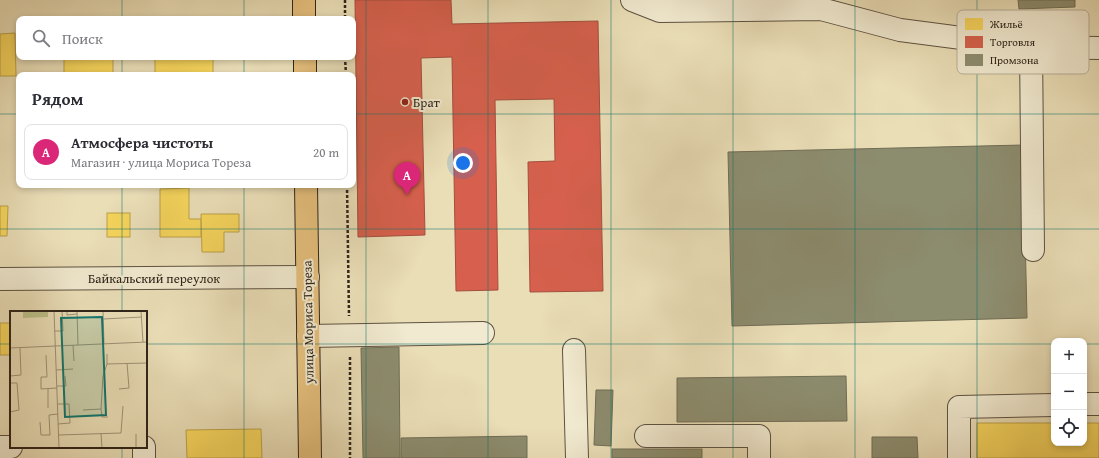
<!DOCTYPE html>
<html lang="ru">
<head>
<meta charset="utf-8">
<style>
  :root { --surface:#fff; --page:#f7f7f7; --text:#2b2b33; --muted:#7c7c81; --line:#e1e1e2; --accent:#db2777 }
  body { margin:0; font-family:"Gentium Book Plus",serif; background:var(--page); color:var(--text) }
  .controls { position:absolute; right:12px; bottom:12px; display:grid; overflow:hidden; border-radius:8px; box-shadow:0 2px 6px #0003 }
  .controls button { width:36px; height:36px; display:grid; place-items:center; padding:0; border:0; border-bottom:1px solid var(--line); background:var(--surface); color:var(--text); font:20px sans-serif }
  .you { position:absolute; left:463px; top:163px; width:14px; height:14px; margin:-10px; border:3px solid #fff; border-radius:50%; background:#1a73e8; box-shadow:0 0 0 6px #1a73e833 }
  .badge { display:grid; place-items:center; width:26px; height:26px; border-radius:50%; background:var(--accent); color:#fff; font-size:13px; font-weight:700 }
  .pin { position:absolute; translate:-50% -33px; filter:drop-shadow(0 1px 2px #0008) }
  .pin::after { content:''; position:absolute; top:21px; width:14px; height:12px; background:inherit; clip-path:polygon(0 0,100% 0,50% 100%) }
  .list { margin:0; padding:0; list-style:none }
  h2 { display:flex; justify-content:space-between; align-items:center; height:52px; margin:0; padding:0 16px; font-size:17px }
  h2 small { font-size:13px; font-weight:400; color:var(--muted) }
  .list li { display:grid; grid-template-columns:26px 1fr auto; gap:12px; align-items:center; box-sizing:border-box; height:56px; margin:0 8px 8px; padding:0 8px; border:1px solid var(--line); border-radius:8px }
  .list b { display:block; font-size:15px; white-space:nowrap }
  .list p { margin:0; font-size:13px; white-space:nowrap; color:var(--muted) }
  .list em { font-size:13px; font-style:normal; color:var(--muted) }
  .icon { flex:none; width:22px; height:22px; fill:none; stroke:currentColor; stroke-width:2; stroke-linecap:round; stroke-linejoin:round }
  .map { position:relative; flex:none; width:1099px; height:458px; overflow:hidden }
  .search { position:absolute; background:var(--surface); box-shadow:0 2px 6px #0003; left:16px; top:16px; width:340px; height:44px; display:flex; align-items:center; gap:10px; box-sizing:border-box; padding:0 14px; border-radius:8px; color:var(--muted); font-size:15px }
  .panel { position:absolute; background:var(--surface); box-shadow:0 2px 6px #0003; left:16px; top:72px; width:340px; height:116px; border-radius:8px }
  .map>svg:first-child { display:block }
</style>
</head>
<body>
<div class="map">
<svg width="1099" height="458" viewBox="0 0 1099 458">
  <rect width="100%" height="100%" fill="#eadeb7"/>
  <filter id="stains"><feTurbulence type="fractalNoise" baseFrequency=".005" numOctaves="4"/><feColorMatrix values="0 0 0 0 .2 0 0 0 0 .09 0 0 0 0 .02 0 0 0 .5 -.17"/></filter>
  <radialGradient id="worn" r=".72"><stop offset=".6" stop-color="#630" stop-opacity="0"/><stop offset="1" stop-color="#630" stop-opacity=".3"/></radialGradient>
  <!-- homes -->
  <g fill="#f6d55c" stroke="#baa048">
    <polygon points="15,33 16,76 0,76 0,34"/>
    <rect x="64" y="57" width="49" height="18"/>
    <rect x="155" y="57" width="58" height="18"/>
    <polygon points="189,188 189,219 201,219 201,237 160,237 160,189"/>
    <polygon points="0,206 8,206 7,236 0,236"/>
    <rect x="107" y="213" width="23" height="24"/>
    <polygon points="201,214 239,214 239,232 224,232 224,252 202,252"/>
    <rect x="0" y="323" width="11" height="32"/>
    <polygon points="977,423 1054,423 1054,443 1084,443 1084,423 1099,423 1099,458 977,458"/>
    <polygon points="261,429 262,458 187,458 186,430"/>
  </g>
  <!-- shops -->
  <polygon fill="#d6604d" stroke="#a44e3e" points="355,0 451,0 452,24 598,21 603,291 530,292 528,162 555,161 554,99 495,100 498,290 456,291 452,57 421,58 425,235 358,237"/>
  <!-- industry -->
  <g fill="#8c8c6e" stroke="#706d55">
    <polygon points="1018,0 1075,0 1075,7 1019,9"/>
    <polygon points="1023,145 1027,318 732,326 728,152"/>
    <polygon points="399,347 400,458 363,458 361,348"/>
    <polygon points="846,376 847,421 677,422 677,378"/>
    <polygon points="596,390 613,390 611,446 594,445"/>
    <polygon points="527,436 527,458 401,458 401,438"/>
    <polygon points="872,437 917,437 918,458 872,458"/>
    <rect x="612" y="449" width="90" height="9"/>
  </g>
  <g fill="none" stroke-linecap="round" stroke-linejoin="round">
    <defs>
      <g id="minor">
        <polyline points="632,0 660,11 821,9 900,30 1031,47 1033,250"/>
        <polyline points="1031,47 1099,48"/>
        <polyline points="0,279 308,277"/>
        <polyline points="308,336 483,333"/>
        <polyline points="574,350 577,458"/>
        <polyline points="1084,404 1099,404"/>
        <polyline points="646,436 759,436 759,458"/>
        <polyline points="0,447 11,447"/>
        <polyline points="144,447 144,458"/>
        <polyline points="959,458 959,407 1054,405"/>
      </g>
      <g id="major">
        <polyline points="304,0 304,19"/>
        <polyline points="305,57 305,75"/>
        <polyline points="306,185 310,458"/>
      </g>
    </defs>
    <!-- minor casing -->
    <use href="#minor" stroke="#5d5241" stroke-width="24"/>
    <!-- major casing -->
    <use href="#major" stroke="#2e241a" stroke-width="24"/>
    <!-- path -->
    <g stroke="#2e241a" stroke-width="2.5" stroke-dasharray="3 2" stroke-linecap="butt">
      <polyline points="345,0 345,19"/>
      <polyline points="345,57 346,75"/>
      <polyline points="347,185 349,316"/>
      <polyline points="350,357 350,458"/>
    </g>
    <!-- minor -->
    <use href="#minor" stroke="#f1ead0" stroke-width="22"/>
    <!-- major -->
    <use href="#major" stroke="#e5bf7c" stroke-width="22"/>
  </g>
  <!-- grid -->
  <path fill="none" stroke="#0f766e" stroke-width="1" stroke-opacity="0.55" d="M122 0V19M244 0V19M366 0V458M488 0V458M611 0V458M733 0V458M855 0V458M977 0V458M122 57V75M244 57V75M0 114H19M353 114H1099M122 185V312M244 185V458M0 229H1099M0 344H11M146 344H1054M1084 344H1099M122 447V458"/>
  <!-- markers -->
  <circle fill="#8f2418" stroke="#f1ead0" stroke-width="1.5" cx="405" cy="102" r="4"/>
  <g text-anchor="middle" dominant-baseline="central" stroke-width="4" stroke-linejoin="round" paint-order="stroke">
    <!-- poi labels -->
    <g font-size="13" fill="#2e241a" stroke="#f1ead0" text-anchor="start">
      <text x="413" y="102">Брат</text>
    </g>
    <!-- street labels -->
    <g font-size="13" fill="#2e241a" stroke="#f1ead0">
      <text x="154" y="278">Байкальский переулок</text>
      <text transform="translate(308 322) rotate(-91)">улица Мориса Тореза</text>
    </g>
  </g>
  <!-- overview -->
  <g transform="translate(10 311)">
    <rect width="137" height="137" fill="#eadeb7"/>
    <path d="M13 0H38V6L13 7Z" fill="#bcc08a"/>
    <path fill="none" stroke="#9f9478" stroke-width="1" d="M44 0 49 137M57 0V4L67 3M67 0 68 34M93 0 94 33M131 0 133 31M93 8 132 6M44 20H53L52 0M63 34 64 50M0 37 137 31M97 43V53L137 52M36 44 37 66H31V78L47 77M46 59 63 58M0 65 11 64 10 37M0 72H7L9 99 0 101M47 75H56L55 65M38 78V97M109 78 119 77 117 52M48 93H59L60 112 48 113M91 98 92 106H98M73 99 91 98 93 65 97 53M30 111 31 124H40L39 104 48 103M91 122 92 137M126 123V137M49 124 111 122 113 95"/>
    <path fill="#0f766e" fill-opacity="0.15" stroke="#0f766e" stroke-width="2" d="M92 6 96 104 55 106 51 7Z"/>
    <rect width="137" height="137" fill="none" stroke="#2e241a" stroke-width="2"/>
  </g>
  <!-- legend -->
  <rect x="957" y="10" width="132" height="64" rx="6" fill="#f1ead0" stroke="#b6af99" stroke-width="1"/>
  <rect x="965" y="18" width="18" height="12" fill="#f6d55c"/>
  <rect x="965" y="36" width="18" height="12" fill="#d6604d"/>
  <rect x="965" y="54" width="18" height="12" fill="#8c8c6e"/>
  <g font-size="11" fill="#2e241a">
    <text x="990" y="28">Жильё</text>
    <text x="990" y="46">Торговля</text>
    <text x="990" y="64">Промзона</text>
  </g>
  <rect width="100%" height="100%" filter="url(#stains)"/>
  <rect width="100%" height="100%" fill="url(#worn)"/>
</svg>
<div class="controls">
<button>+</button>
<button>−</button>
<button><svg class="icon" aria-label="locate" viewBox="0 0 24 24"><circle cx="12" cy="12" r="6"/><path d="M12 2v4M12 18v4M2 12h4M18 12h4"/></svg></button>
</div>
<div class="you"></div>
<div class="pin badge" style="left:407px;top:195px">A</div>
<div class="search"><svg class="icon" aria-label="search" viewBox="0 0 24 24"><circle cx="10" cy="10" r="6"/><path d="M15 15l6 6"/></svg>Поиск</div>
<section class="panel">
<h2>Рядом<small></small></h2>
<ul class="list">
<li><span class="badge">A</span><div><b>Атмосфера чистоты</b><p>Магазин · улица Мориса Тореза</p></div><em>20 m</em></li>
</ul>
</section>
</div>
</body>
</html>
